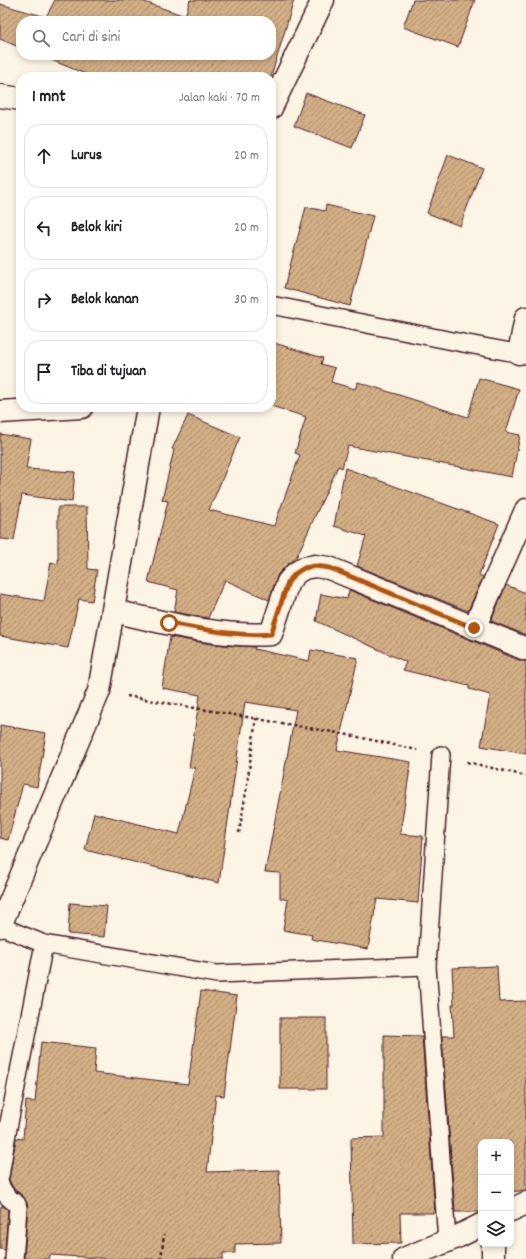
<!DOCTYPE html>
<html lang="id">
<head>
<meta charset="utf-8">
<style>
  :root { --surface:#fff; --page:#f6f6f6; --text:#202124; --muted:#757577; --line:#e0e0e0 }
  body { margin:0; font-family:Dekko,sans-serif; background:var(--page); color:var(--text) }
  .controls { position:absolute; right:12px; bottom:12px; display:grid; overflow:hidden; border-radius:8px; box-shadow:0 2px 6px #0003 }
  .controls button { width:36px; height:36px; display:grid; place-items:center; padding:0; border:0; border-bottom:1px solid var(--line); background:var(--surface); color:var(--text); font:20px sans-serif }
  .stop { position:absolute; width:12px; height:12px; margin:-9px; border:3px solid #b45309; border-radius:50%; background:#fff }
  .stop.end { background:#b45309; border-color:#fff; box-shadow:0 1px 4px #0008 }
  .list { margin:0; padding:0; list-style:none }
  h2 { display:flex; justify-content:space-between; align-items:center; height:52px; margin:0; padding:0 16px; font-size:17px }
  h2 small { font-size:13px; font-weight:400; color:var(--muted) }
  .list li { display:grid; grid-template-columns:26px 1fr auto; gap:12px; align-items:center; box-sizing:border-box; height:64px; margin:0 8px 8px; padding:0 8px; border:1px solid var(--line); border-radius:16px }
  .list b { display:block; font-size:15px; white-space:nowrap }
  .list em { font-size:13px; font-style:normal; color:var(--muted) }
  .icon { flex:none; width:22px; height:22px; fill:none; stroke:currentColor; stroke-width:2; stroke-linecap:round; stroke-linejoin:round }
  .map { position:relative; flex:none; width:526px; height:1259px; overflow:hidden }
  .search { position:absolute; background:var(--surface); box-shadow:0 2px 6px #0003; left:16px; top:16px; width:260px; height:44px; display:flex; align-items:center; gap:10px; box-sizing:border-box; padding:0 14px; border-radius:16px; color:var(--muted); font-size:15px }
  .panel { position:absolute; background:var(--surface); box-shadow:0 2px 6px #0003; left:16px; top:72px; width:260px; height:340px; border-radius:16px }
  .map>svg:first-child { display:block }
</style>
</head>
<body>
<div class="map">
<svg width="526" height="1259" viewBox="0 0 526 1259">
  <defs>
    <pattern id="building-hatch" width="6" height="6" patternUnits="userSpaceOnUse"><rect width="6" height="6" fill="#d3af85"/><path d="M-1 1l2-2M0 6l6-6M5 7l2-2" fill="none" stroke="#ad8e6d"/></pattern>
  </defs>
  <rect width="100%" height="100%" fill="#fcf5e5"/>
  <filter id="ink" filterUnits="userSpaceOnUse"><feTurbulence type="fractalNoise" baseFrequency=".025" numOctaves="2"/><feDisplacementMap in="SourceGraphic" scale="8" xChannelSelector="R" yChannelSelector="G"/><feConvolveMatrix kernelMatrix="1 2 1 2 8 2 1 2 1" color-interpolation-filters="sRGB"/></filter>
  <g filter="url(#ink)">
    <!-- building -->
    <g fill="url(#building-hatch)" stroke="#4a1f2b">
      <polygon points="55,0 139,0 185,16 190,0 294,0 271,77 93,77 39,55 271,55 271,21 21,21 21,48 0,39 0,4 46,17"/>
      <polygon points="413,0 475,0 458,47 403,27"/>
      <polygon points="306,93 365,115 352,148 294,126"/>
      <polygon points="448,155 482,168 460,226 427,213"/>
      <polygon points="326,205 373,216 350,306 284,288 306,207 325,211"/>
      <polygon points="271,342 323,358 321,364 335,368 331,382 355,389 358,382 468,417 479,378 519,389 506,432 520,435 512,477 348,446 342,468 338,466 296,558 287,565 278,574 269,600 225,580 208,618 174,612 178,590 148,582 168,501 162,500 174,450 172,449 188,415 240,437 209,510 274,526 300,455 295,453 306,417 271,406"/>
      <polygon points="0,434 31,439 26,469 75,472 72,502 22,495 14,540 0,539"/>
      <polygon points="345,468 499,524 479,575 483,577 468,611 357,566 366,536 334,526"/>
      <polygon points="58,507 87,507 88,569 97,570 92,601 79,599 68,648 0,636 0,594 44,601 51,562 58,564"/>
      <polygon points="506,585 526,593 526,635 491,621"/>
      <polygon points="349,590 521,661 526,661 526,754 481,746 490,695 469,689 469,686 403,670 406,662 316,621 321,594 347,599"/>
      <polygon points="170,637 211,644 255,647 254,649 309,661 311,650 358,658 337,750 411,762 400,834 423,836 418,903 377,899 368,949 311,939 312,935 283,930 288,900 280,898 280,873 265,872 296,710 245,702 219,883 85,850 94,813 179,834 195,768 189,767 200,695 162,688"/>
      <polygon points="0,725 46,733 37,787 23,784 8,840 0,838"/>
      <polygon points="70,903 107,906 104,937 68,934"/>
      <polygon points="497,966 499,1002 526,1001 526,1190 511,1192 511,1142 481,1142 481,1212 455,1212 442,1036 454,1036 452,1005 454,1005 452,968"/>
      <polygon points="201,991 237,996 224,1096 216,1095 207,1172 279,1170 281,1243 235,1244 235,1253 223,1253 223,1259 112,1259 50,1255 49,1259 24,1259 28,1206 26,1201 23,1196 14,1189 9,1180 16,1138 23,1139 26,1101 35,1102 41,1042 96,1048 94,1073 188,1084"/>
      <rect x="280" y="1018" width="46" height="71"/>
      <polygon points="384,1035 422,1036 435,1213 400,1213 401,1243 353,1244 351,1138 384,1137"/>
      <polygon points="2,1205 8,1210 5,1250 0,1249 0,1207 2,1207"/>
    </g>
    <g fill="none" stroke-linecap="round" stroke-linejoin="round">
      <defs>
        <g id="lane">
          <polyline points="271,305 473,345 526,355"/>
          <polyline points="441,755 427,966 447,1241"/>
          <polyline points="0,926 44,944 217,974 427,966"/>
          <polyline points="0,1176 7,1133 44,944"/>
          <path d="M0 1184C3 1193 9 1199 17 1204L18 1208 14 1259"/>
        </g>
        <g id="street">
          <polyline points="0,96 21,99"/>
          <polyline points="271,108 323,0"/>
          <polyline points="519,353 526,318"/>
          <polyline points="0,412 82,407"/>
          <path d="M113 611C162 622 221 638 271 634L288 582 296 573 304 568 315 566 329 568 526 649"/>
          <polyline points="474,628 526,510"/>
          <polyline points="0,926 99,691 148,407"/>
          <polyline points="511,1210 526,1203"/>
          <polyline points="493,1244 493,1259"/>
          <polyline points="404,1259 459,1236 481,1225"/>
        </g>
      </defs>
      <!-- lane casing -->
      <use href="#lane" stroke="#4a1f2b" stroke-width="20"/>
      <!-- street casing -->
      <use href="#street" stroke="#4a1f2b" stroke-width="25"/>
      <!-- path -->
      <g stroke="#4a1f2b" stroke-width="2.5" stroke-dasharray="3 3" stroke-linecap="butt">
        <polyline points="127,696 349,735 417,750"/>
        <polyline points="467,762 526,776"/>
        <polyline points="239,833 246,792 256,718"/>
        <polyline points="161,1259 164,1234"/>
      </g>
      <!-- lane -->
      <use href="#lane" stroke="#fcf5e5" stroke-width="17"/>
      <!-- street -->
      <use href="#street" stroke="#fcf5e5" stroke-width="22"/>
    </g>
  </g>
  <g fill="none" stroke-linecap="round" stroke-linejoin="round" filter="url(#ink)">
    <!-- route -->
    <path stroke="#b45309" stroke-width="5" d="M169 623C203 629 237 637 271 634L288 582 296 573 304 568 315 566 330 568 474 628"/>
  </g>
</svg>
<div class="controls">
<button>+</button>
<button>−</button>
<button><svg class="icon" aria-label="layers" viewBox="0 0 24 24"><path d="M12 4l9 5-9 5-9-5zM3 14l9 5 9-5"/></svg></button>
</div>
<div class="stop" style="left:169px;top:623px"></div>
<div class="stop end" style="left:474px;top:628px"></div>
<div class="search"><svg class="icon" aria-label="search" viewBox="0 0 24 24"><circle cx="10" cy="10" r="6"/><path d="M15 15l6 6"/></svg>Cari di sini</div>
<section class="panel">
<h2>1 mnt<small>Jalan kaki · 70 m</small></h2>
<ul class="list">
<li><svg class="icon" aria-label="ahead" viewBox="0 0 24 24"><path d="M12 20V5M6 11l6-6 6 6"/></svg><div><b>Lurus</b></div><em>20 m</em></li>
<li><svg class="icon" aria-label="left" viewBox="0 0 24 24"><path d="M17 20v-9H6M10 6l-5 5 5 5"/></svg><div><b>Belok kiri</b></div><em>20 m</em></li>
<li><svg class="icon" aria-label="right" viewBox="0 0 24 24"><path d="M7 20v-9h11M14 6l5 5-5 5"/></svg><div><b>Belok kanan</b></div><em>30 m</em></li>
<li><svg class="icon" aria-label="arrive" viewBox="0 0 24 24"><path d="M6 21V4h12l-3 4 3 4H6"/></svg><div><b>Tiba di tujuan</b></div></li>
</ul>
</section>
</div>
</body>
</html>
